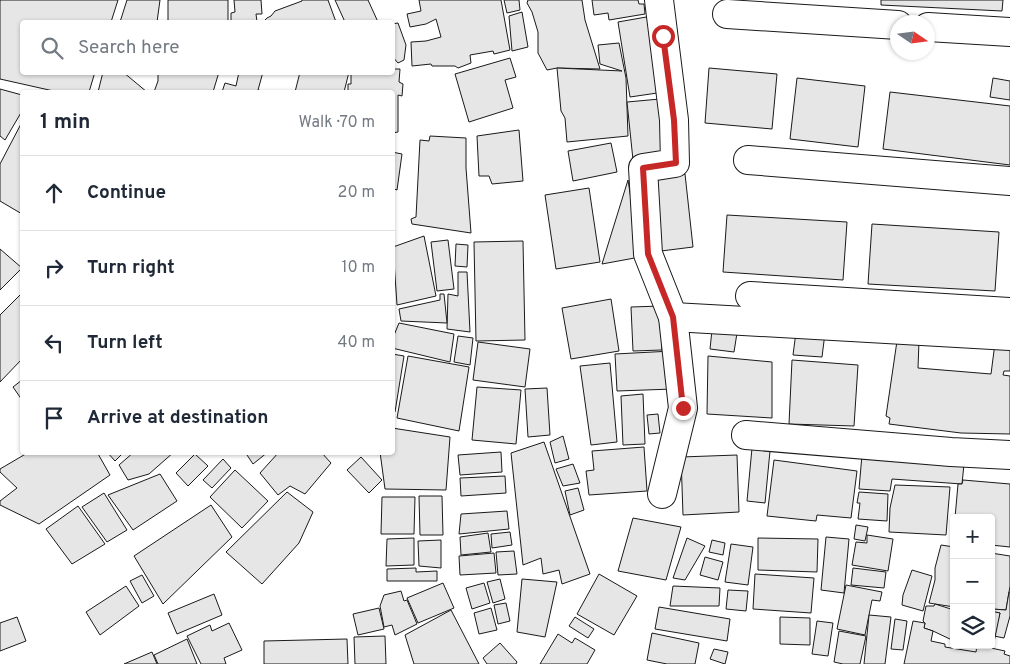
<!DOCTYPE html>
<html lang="en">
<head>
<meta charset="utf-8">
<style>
  :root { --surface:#fff; --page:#f2f2f3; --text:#1f2937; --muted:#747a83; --line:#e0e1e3 }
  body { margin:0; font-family:Overpass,sans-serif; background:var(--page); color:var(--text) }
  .controls { position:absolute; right:15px; bottom:15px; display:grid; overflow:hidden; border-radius:5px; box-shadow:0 1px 4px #0004 }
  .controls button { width:45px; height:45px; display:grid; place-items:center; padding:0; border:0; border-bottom:1px solid var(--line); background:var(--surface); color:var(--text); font:25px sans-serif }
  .compass { position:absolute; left:890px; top:15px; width:45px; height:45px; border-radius:50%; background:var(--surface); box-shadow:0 1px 4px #0004; rotate:103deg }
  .stop { position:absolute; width:15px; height:15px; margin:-11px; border:4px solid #c62828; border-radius:50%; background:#fff }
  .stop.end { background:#c62828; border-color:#fff; box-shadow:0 1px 5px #0008 }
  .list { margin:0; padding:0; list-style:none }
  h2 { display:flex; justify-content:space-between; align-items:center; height:65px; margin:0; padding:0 20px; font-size:21px }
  h2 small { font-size:16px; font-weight:400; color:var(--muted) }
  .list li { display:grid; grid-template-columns:32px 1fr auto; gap:15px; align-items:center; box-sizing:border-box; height:75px; padding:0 20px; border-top:1px solid var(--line) }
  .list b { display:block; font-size:19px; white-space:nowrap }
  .list em { font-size:16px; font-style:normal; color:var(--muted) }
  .icon { flex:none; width:28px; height:28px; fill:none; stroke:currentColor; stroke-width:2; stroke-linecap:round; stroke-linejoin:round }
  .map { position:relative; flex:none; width:1010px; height:664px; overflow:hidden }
  .search { position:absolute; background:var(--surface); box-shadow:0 1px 4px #0004; left:20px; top:20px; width:375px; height:55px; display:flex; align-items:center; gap:12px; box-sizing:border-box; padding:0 18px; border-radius:5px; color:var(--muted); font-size:19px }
  .panel { position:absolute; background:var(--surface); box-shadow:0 1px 4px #0004; left:20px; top:90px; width:375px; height:365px; border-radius:5px }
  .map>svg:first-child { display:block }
</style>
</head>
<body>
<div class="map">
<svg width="1010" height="664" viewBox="0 0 1010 664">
  <rect width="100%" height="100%" fill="#fff"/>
  <!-- building -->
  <g fill="#e6e6e6" stroke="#1a1a1a">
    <polygon points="0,0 118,0 111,22 22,22 22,72 95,72 89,92 58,92 0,79"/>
    <polygon points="127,0 160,0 157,22 120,22"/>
    <rect x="168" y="0" width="60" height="22"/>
    <polygon points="234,0 261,0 262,14 256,14 257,22 231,22 231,13 235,12"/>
    <polygon points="302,0 328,0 336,22 263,22 267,18 271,16 275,11 302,1"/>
    <polygon points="335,0 368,0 378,22 345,22"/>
    <polygon points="419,0 501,0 510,50 494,54 493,51 470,55 471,63 458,68 455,66 432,66 431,64 412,66 411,42 426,41 441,37 436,19 426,24 410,27 407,14 421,11"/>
    <polygon points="504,0 519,0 520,10 507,13"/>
    <polygon points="528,0 582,0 585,20 600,69 557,68 547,70 538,53 538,32 532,12 527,3"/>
    <polygon points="592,0 638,0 639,4 644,4 645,14 609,20 608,13 594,15"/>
    <polygon points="881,0 1003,0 1002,11 881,5"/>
    <polygon points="522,12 528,47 512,51 509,16"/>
    <polygon points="652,16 664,92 630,97 618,22"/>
    <polygon points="398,23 406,45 404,60 398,63 392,56 392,24"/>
    <polygon points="619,43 626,78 628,136 567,142 565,118 561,111 557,68 622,71 600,64 598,45"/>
    <polygon points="510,58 516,77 505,80 513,108 469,122 455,74"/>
    <polygon points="392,67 395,69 400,69 399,82 403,84 402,96 398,95 398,132 392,133 392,92 348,92 348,84 351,84 351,72 392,72"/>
    <polygon points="709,68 777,74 772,129 705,123"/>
    <polygon points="103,72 123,72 147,92 98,92"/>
    <polygon points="158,72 219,72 213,92 154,92 158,81"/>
    <polygon points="239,72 263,72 258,90 267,92 222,92 225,83 236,86"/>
    <polygon points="300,72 349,72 344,92 295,92"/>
    <polygon points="797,78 865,86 858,147 790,139"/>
    <polygon points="993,78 1010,81 1010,100 990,97"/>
    <polygon points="0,89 22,95 22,111 5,140 0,136"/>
    <polygon points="890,92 1010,106 1010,165 883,149"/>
    <polygon points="660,99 665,157 633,160 627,102"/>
    <polygon points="22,122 22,214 0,201 0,164"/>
    <polygon points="519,130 523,181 492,184 489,176 479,176 477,136"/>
    <polygon points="430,136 466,138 466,168 471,233 412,224 411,219 416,217 420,140 429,141"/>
    <polygon points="611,143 617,172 573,181 568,151"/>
    <polygon points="392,152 402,154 397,190 394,189 392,194"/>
    <polygon points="685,174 693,247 661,251 652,178"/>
    <polygon points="628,180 640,257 602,264"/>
    <polygon points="589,188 600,262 556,269 545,195"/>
    <polygon points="727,215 847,222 843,280 723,272"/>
    <polygon points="872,224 999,232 995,291 868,284"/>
    <polygon points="424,236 436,296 397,305 393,247"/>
    <polygon points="448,240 454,289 437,291 431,242"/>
    <polygon points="523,241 525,340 476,341 474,242"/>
    <polygon points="456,244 468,245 467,267 455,266"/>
    <polygon points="0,249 22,268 0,290"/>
    <polygon points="458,272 467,272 470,332 447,329 448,294 458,296"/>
    <polygon points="22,293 22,359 0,382 0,315"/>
    <polygon points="440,294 444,294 447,323 401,321 399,309 440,300"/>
    <polygon points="611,299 619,351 571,359 562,308"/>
    <polygon points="661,306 662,350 633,351 631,307"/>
    <polygon points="399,323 454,334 450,362 392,348 392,340"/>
    <polygon points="712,330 737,333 734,352 710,349"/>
    <polygon points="796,332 825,333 822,357 793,355"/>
    <polygon points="458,336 473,338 470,365 454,362"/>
    <polygon points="897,341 919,341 918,368 991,374 995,343 1010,347 1010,371 1004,371 1003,375 1010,376 1010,434 961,433 889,424 890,418 886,416"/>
    <polygon points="478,342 530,349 525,387 473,380"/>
    <polygon points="672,351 673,389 617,391 615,354"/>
    <polygon points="392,354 404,356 395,412 392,411"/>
    <polygon points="408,356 469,367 459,431 397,418"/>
    <polygon points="708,356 772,362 772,418 707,414"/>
    <polygon points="792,360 858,365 854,426 789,424"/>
    <polygon points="610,363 617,442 591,445 580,366"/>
    <polygon points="22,380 22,400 13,387"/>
    <polygon points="477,387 521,390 516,444 472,440"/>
    <polygon points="547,388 550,435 528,437 525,389"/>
    <polygon points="643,394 645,444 623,445 621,396"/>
    <polygon points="658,414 660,433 649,434 647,415"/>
    <polygon points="392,428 450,437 446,490 385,489 380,452 392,452"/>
    <polygon points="563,436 569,459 555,463 550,442"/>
    <polygon points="544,442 590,574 562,584 559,570 543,574 541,558 523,565 511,453"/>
    <polygon points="644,447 647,491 589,495 586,471 594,470 592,451"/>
    <polygon points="752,448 770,451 765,503 747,501"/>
    <polygon points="29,452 97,452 110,475 39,524 0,505 0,501 17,488 0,472 0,469"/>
    <polygon points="107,452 124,452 115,461"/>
    <polygon points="134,452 174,452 149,474 128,480 119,465"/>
    <polygon points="245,452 268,452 253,464"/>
    <polygon points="279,452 321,452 331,463 305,494 290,486 278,495 260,473"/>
    <polygon points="501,452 502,472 460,475 458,455"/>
    <polygon points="195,454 208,466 188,486 176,473"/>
    <polygon points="737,455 739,512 683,515 681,457"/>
    <polygon points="862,455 964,464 962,484 892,479 890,491 859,489"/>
    <polygon points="361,457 382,480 369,493 347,470"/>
    <polygon points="223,459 231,468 212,488 203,480"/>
    <polygon points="774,460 857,471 851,518 817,515 816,521 767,516"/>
    <polygon points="573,464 580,483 563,486 556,469"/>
    <polygon points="235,470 268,501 242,528 210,497"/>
    <polygon points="160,474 177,501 133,530 108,495"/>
    <polygon points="505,476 506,493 461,496 460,478"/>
    <polygon points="963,480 1010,484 1010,547 991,545 991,518 955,518 958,484 962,484"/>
    <polygon points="895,485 950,487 946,535 889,532 890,508"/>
    <polygon points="578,488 584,510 570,515 565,491"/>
    <polygon points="287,492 313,512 299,543 262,584 226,552"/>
    <polygon points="859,492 888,494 887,521 858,519 860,503 857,503"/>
    <polygon points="104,493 127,530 107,542 82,507"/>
    <polygon points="419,496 442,496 443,535 420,535"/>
    <polygon points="382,497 415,497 414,534 381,534"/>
    <polygon points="211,505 232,537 163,604 134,556"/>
    <polygon points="78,506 105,544 72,564 46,529"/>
    <polygon points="507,511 509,529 459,534 461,514"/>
    <polygon points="633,518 681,527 666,580 618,571"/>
    <polygon points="856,525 868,527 865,541 854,539"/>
    <polygon points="510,532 512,545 492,548 491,534"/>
    <polygon points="488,533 491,552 461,555 460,537"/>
    <polygon points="867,535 893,539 888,571 852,565 856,542 867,543"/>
    <polygon points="826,537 849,539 844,593 821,590"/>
    <polygon points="414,538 414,565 386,566 387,539"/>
    <polygon points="687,538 705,546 685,580 673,578"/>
    <polygon points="758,538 818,539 817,572 758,570"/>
    <polygon points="441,540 441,568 419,566 418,541"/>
    <polygon points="712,540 725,543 723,555 709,552"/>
    <polygon points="731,544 753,547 748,585 725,582"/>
    <polygon points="941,545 954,547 954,607 929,603 935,580 935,568"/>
    <polygon points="514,551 517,574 498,575 496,552"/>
    <polygon points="494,553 496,573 460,575 459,556"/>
    <polygon points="991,553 1010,556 1010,586 1006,610 991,609"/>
    <polygon points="705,557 723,562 718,580 700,575"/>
    <polygon points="416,568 416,572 437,571 437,581 387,581 387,569"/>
    <polygon points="853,568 886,572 884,588 851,585"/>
    <polygon points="912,570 932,576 923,611 902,605 903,595"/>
    <polygon points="599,574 637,596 614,635 577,614"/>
    <polygon points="755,574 814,578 811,613 753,609"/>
    <polygon points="142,575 154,596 142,603 130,581"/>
    <polygon points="500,579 505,599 493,603 487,582"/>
    <polygon points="522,579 557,582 545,637 517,632"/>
    <polygon points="443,583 454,608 418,623 407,598"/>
    <polygon points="484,583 490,603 472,609 466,588"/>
    <polygon points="846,585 882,592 880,601 872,600 865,635 837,629"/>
    <polygon points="126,586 139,606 100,635 86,612"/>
    <polygon points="673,586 720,588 719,606 670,606"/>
    <polygon points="728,590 748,591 746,611 726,609"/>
    <polygon points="401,591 404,601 407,600 417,624 395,635 392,625 384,627 380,606 384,595"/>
    <polygon points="1009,592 1010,592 1010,616 1004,638 994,636 1000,613 992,612 993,609 1006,610"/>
    <polygon points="214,594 222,615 177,634 168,613"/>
    <polygon points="506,603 510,621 498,624 494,605"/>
    <polygon points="935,604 954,610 954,641 933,631 924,628 925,623 923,621 926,606 934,606"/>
    <polygon points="659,607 730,619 727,641 655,629"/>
    <polygon points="379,608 384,629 358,635 353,614"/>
    <polygon points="491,608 497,630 479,634 474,613"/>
    <polygon points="451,610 479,664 414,664 405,635"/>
    <polygon points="991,611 1000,613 993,647 988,645 991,645"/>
    <polygon points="869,615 891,617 885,664 864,664"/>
    <polygon points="17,617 26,641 0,651 0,623"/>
    <polygon points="575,617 594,629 588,638 569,626"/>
    <polygon points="780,617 810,618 810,645 780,644"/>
    <polygon points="895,619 907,621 903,650 891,649"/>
    <polygon points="817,621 833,623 828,656 812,654"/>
    <polygon points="913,621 925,623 924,628 933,631 931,641 945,644 945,647 976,652 977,645 1005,651 1004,654 1010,656 1010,664 904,664"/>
    <polygon points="229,623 242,650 224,658 226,664 201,664 187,636 210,625 212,631"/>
    <polygon points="839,631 866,636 860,664 843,664 834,662"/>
    <polygon points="652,633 699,643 695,664 667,664 647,660"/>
    <polygon points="558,634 572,643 575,638 595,650 587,664 540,664"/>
    <polygon points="385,636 386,664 355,664 354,637"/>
    <polygon points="187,639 197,664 158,664 154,655"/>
    <polygon points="347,639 348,664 264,664 264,641"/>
    <polygon points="500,643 517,662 516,664 487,664 483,658"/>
    <polygon points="714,649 728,652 725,664 710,659"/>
    <polygon points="152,652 157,664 124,664"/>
  </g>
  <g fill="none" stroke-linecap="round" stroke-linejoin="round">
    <defs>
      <g id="minor">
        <polyline points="659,0 674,120 675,163 643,168 648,254 673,317 683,408 662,494"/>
        <polyline points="727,14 898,25"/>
        <polyline points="928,27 1010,32"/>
        <polyline points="748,160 1010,181"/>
        <polyline points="750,296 1010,312"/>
        <polyline points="673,317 1010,336"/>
        <polyline points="746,435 951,452 1010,455"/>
      </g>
    </defs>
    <!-- minor casing -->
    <use href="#minor" stroke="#1a1a1a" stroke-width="30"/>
    <!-- minor -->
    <use href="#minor" stroke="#fff" stroke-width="28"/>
  </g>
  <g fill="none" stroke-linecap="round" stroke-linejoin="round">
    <!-- route -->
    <polyline stroke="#c62828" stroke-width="6" points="663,36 674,120 676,163 643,168 648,254 673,317 683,408"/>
  </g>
</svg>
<div class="controls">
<button>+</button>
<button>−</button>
<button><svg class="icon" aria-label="layers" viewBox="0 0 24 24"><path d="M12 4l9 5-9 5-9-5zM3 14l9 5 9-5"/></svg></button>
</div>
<svg class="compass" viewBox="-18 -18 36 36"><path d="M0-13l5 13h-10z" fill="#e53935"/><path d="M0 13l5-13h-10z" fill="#747a83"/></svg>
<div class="stop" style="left:663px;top:36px"></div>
<div class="stop end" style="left:683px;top:408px"></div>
<div class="search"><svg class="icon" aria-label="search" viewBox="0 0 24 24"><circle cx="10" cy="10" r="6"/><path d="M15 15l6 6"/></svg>Search here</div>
<section class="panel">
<h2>1 min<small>Walk · 70 m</small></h2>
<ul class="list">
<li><svg class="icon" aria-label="ahead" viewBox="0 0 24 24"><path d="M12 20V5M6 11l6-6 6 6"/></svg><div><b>Continue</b></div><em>20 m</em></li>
<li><svg class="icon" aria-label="right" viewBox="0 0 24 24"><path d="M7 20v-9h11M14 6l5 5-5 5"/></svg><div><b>Turn right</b></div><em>10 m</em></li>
<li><svg class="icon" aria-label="left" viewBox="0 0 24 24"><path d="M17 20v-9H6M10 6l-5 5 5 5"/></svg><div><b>Turn left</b></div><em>40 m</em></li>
<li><svg class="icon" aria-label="arrive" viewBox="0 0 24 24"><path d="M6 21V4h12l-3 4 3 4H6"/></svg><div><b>Arrive at destination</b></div></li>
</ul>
</section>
</div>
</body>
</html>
